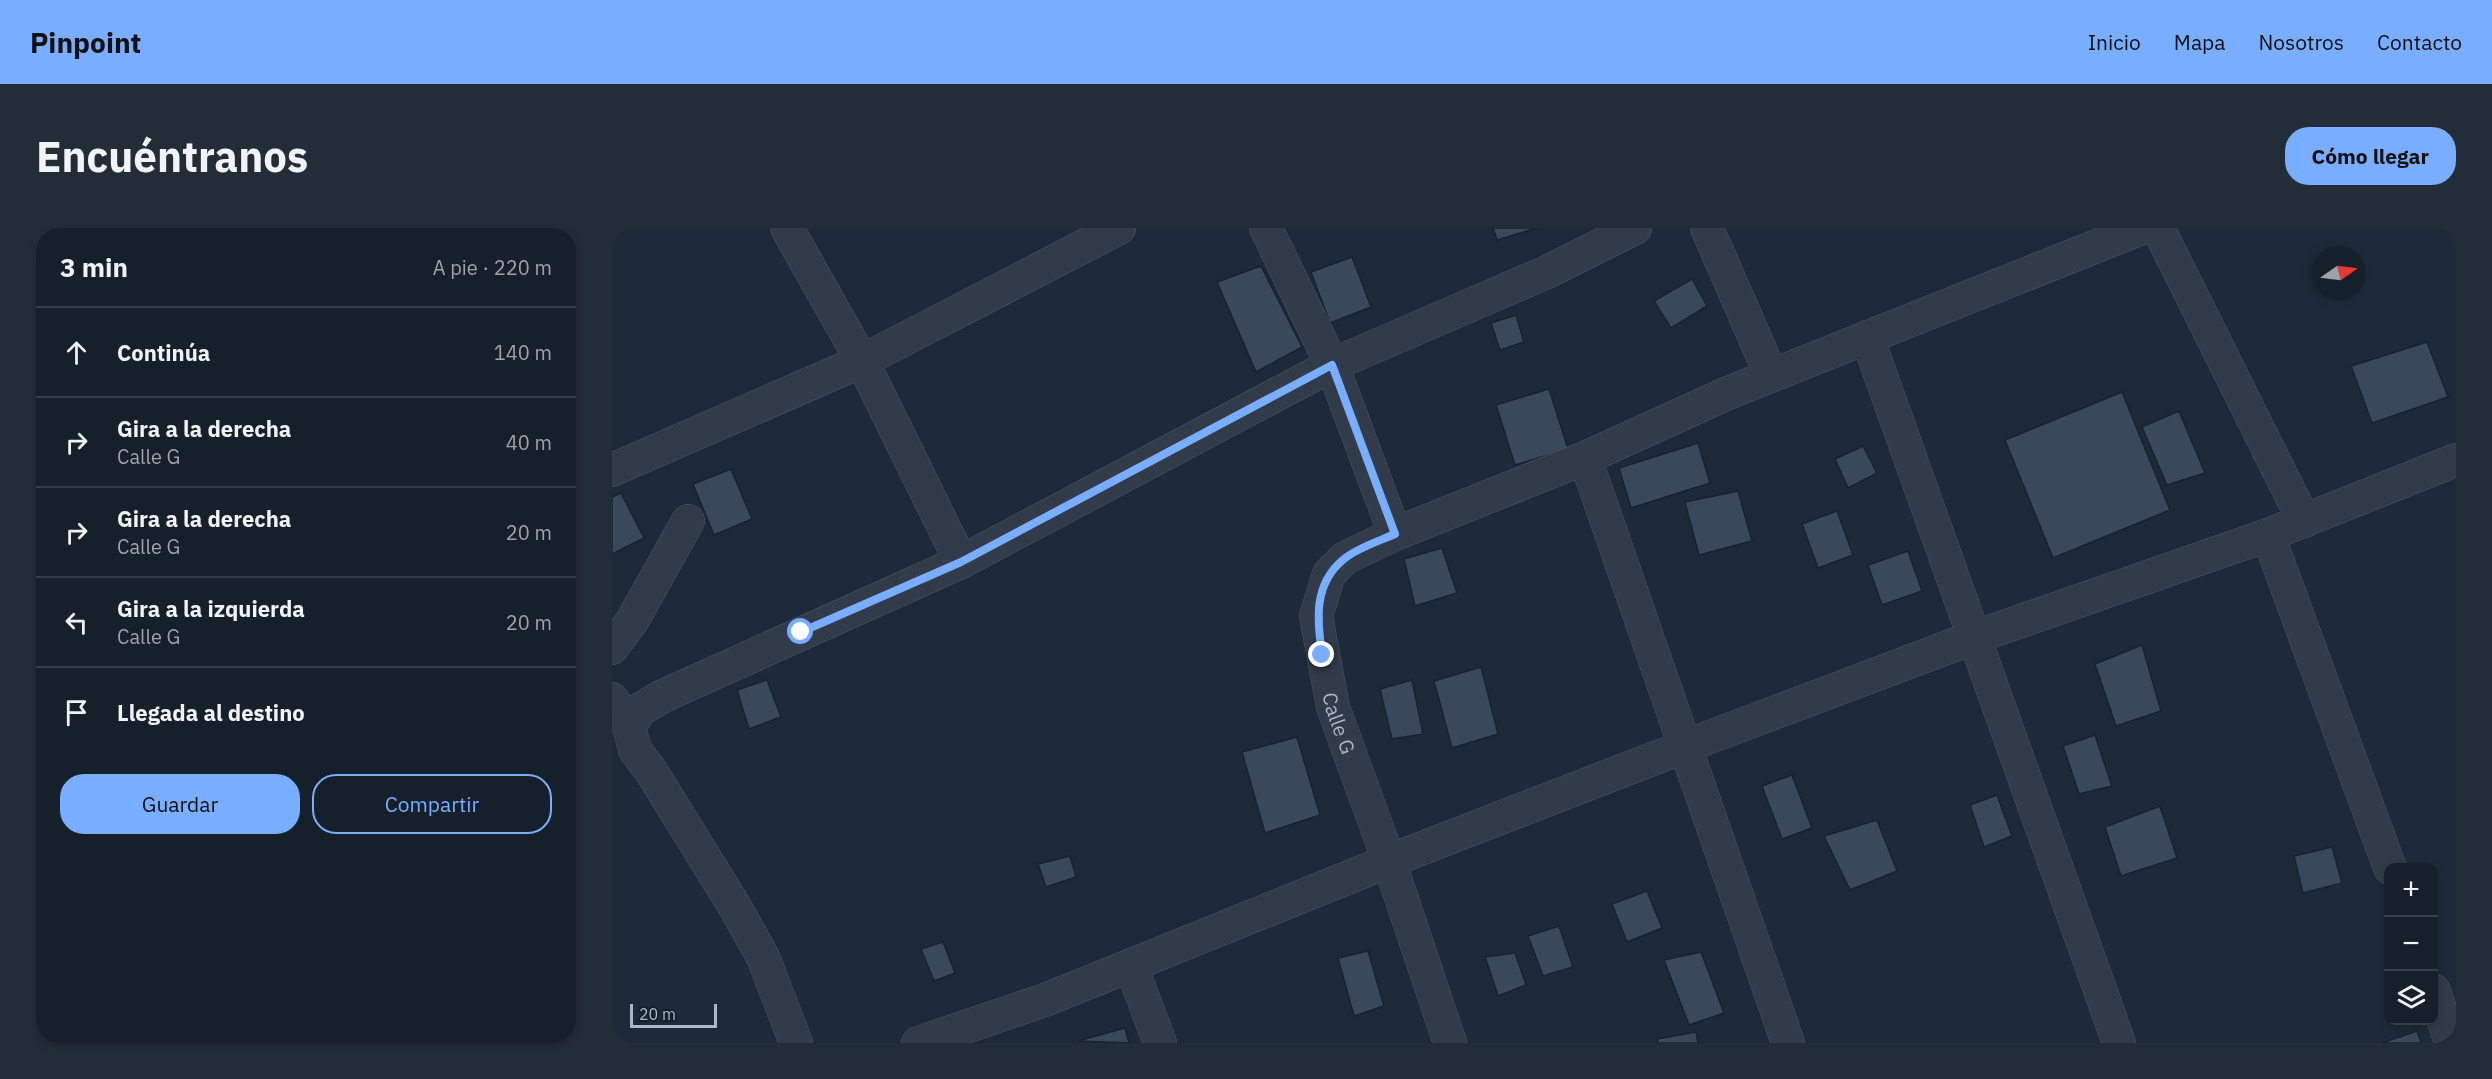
<!DOCTYPE html>
<html lang="es">
<head>
<meta charset="utf-8">
<style>
  :root { --surface:#16202b; --page:#232d37; --text:#f1f3f6; --muted:#9ea3a9; --line:#353e47; --accent:#78adff }
  body { margin:0; font-family:"IBM Plex Sans",sans-serif; background:var(--page); color:var(--text) }
  .controls { position:absolute; right:18px; bottom:18px; display:grid; overflow:hidden; border-radius:12px; box-shadow:0 3px 9px #0003 }
  .controls button { width:54px; height:54px; display:grid; place-items:center; padding:0; border:0; border-bottom:2px solid var(--line); background:var(--surface); color:var(--text); font:30px sans-serif }
  .compass { position:absolute; left:1700px; top:18px; width:54px; height:54px; border-radius:50%; background:var(--surface); box-shadow:0 3px 9px #0003; rotate:76deg }
  .scale { position:absolute; left:18px; bottom:15px; width:87px; box-sizing:border-box; padding-left:6px; border:3px solid #abb6c7; border-top:0; font-size:16px; line-height:21px; white-space:nowrap; color:#abb6c7; -webkit-text-stroke:4px #17212e; paint-order:stroke }
  .stop { position:absolute; width:18px; height:18px; margin:-14px; border:4px solid #78adff; border-radius:50%; background:#fff }
  .stop.end { background:#78adff; border-color:#fff; box-shadow:0 2px 6px #0008 }
  .list { margin:0; padding:0; list-style:none }
  h2 { display:flex; justify-content:space-between; align-items:center; height:78px; margin:0; padding:0 24px; font-size:26px }
  h2 small { font-size:20px; font-weight:400; color:var(--muted) }
  .list li { display:grid; grid-template-columns:39px 1fr auto; gap:18px; align-items:center; box-sizing:border-box; height:90px; padding:0 24px; border-top:2px solid var(--line) }
  .list b { display:block; font-size:22px; white-space:nowrap }
  .list p { margin:0; font-size:20px; white-space:nowrap; color:var(--muted) }
  .list em { font-size:20px; font-style:normal; color:var(--muted) }
  .actions { display:flex; gap:12px; padding:18px 24px }
  .actions a { flex:1; padding:14px 0; border:2px solid var(--accent); border-radius:24px; text-align:center; font-size:21px; color:var(--accent) }
  .actions .main { background:var(--accent); color:#111 }
  .icon { flex:none; width:33px; height:33px; fill:none; stroke:currentColor; stroke-width:2; stroke-linecap:round; stroke-linejoin:round }
  .map { position:relative; flex:none; width:1844px; height:815px; overflow:hidden; border-radius:24px }
  header { display:flex; align-items:center; gap:36px; box-sizing:border-box; height:84px; padding:0 30px; background:var(--accent); color:#111 }
  header strong { font-size:28px }
  nav { display:flex; gap:33px; margin-inline-start:auto; font-size:21px }
  .intro { display:flex; align-items:center; justify-content:space-between; box-sizing:border-box; height:144px; padding:0 36px }
  h1 { margin:0; font-size:42px }
  .button { padding:15px 27px; border-radius:24px; background:var(--accent); color:#111; font-size:21px; font-weight:700 }
  main { display:flex; gap:36px; padding:0 36px }
  aside { flex:1; background:var(--surface); border-radius:24px; box-shadow:0 3px 9px #0003 }
  .map>svg:first-child { display:block }
</style>
</head>
<body>
<header>
<strong>Pinpoint</strong>
<nav><a>Inicio</a><a>Mapa</a><a>Nosotros</a><a>Contacto</a></nav>
</header>
<div class="intro"><h1>Encuéntranos</h1><a class="button">Cómo llegar</a></div>
<main>
<aside>
<h2>3 min<small>A pie · 220 m</small></h2>
<ul class="list">
<li><svg class="icon" aria-label="ahead" viewBox="0 0 24 24"><path d="M12 20V5M6 11l6-6 6 6"/></svg><div><b>Continúa</b></div><em>140 m</em></li>
<li><svg class="icon" aria-label="right" viewBox="0 0 24 24"><path d="M7 20v-9h11M14 6l5 5-5 5"/></svg><div><b>Gira a la derecha</b><p>Calle G</p></div><em>40 m</em></li>
<li><svg class="icon" aria-label="right" viewBox="0 0 24 24"><path d="M7 20v-9h11M14 6l5 5-5 5"/></svg><div><b>Gira a la derecha</b><p>Calle G</p></div><em>20 m</em></li>
<li><svg class="icon" aria-label="left" viewBox="0 0 24 24"><path d="M17 20v-9H6M10 6l-5 5 5 5"/></svg><div><b>Gira a la izquierda</b><p>Calle G</p></div><em>20 m</em></li>
<li><svg class="icon" aria-label="arrive" viewBox="0 0 24 24"><path d="M6 21V4h12l-3 4 3 4H6"/></svg><div><b>Llegada al destino</b></div></li>
</ul>
<div class="actions"><a class="main">Guardar</a><a>Compartir</a></div>
</aside>
<div class="map">
<svg width="1844" height="815" viewBox="0 0 1844 815">
  <rect width="100%" height="100%" fill="#1e2a39"/>
  <!-- building -->
  <g fill="#39485a" stroke="#192330" stroke-width="1.5">
    <polygon points="881,0 925,0 885,12"/>
    <polygon points="740,29 759,79 718,95 699,44"/>
    <polygon points="649,38 690,119 644,144 605,54"/>
    <polygon points="1080,51 1095,78 1059,100 1042,73"/>
    <polygon points="904,87 912,114 888,122 879,95"/>
    <polygon points="1815,114 1836,169 1760,195 1739,138"/>
    <polygon points="937,161 956,221 903,237 884,177"/>
    <polygon points="1510,164 1558,282 1441,330 1393,212"/>
    <polygon points="1567,183 1593,245 1555,257 1530,199"/>
    <polygon points="1086,215 1098,255 1019,280 1007,240"/>
    <polygon points="1251,218 1265,245 1236,260 1223,231"/>
    <polygon points="119,241 140,291 102,307 81,256"/>
    <polygon points="1126,263 1140,313 1087,327 1073,274"/>
    <polygon points="9,265 32,310 0,326 0,269"/>
    <polygon points="1225,283 1241,327 1206,340 1190,296"/>
    <polygon points="830,320 845,365 803,378 792,331"/>
    <polygon points="1296,323 1310,363 1270,377 1256,337"/>
    <polygon points="1530,417 1549,483 1504,498 1483,436"/>
    <polygon points="869,439 886,506 840,520 822,453"/>
    <polygon points="155,452 169,489 137,501 125,462"/>
    <polygon points="800,452 811,506 780,511 768,461"/>
    <polygon points="1483,507 1500,558 1467,566 1451,518"/>
    <polygon points="685,509 708,587 653,605 630,524"/>
    <polygon points="1180,547 1200,600 1170,611 1150,558"/>
    <polygon points="1385,567 1400,608 1372,619 1358,577"/>
    <polygon points="1548,578 1565,630 1509,648 1493,599"/>
    <polygon points="1265,592 1285,643 1238,662 1212,608"/>
    <polygon points="1720,619 1730,655 1691,665 1682,628"/>
    <polygon points="458,628 464,649 434,659 426,636"/>
    <polygon points="1035,663 1050,700 1015,714 1000,676"/>
    <polygon points="947,698 961,739 931,748 916,708"/>
    <polygon points="331,714 343,745 322,753 309,721"/>
    <polygon points="756,723 772,778 742,788 726,730"/>
    <polygon points="1089,724 1112,785 1077,797 1052,732"/>
    <polygon points="903,725 914,757 886,768 873,729"/>
    <polygon points="513,800 517,815 466,813"/>
    <polygon points="1805,803 1809,815 1770,815"/>
    <polygon points="1084,804 1086,815 1046,815 1045,811"/>
  </g>
  <g fill="none" stroke-linecap="round" stroke-linejoin="round">
    <defs>
      <g id="minor">
        <polyline points="175,0 250,133 349,334"/>
        <path id="s1" d="M654 0 720 137 783 306 733 330 717 346 704 388 721 479 777 633 838 815"/>
        <polyline points="1095,0 1159,147"/>
        <polyline points="1546,0 1692,293"/>
        <polyline points="1255,109 1507,815"/>
        <polyline points="973,230 1176,815"/>
        <polyline points="0,242 250,133 507,0"/>
        <polyline points="783,306 973,230 1116,165 1530,0"/>
        <polyline points="1656,307 1778,640"/>
        <polyline points="0,420 20,393 76,293"/>
        <polyline points="0,471 17,498 23,522 39,543 123,679 151,729 184,815"/>
        <polyline points="17,498 29,481 51,468 349,334 720,137 935,44 1023,0"/>
        <polyline points="519,738 548,815"/>
        <polyline points="1822,763 1839,815"/>
        <polyline points="306,815 433,772 777,633 1074,518 1363,409 1656,307 1844,232"/>
      </g>
    </defs>
    <!-- minor casing -->
    <use href="#minor" stroke="#4c5665" stroke-width="34"/>
    <!-- minor -->
    <use href="#minor" stroke="#313b49" stroke-width="33"/>
  </g>
  <g fill="none" stroke-linecap="round" stroke-linejoin="round">
    <!-- route -->
    <path stroke="#78adff" stroke-width="8" d="M189 404 349 334 720 137 783 306C767 313 745 320 732 331 701 356 705 392 710 427"/>
  </g>
  <g text-anchor="middle" dominant-baseline="central" stroke-width="6" stroke-linejoin="round" paint-order="stroke">
    <!-- street labels -->
    <g font-size="20" fill="#abb6c7" stroke="#17212e">
      <text stroke="none"><textPath href="#s1" startOffset="564">Calle G</textPath></text>
    </g>
  </g>
</svg>
<div class="controls">
<button>+</button>
<button>−</button>
<button><svg class="icon" aria-label="layers" viewBox="0 0 24 24"><path d="M12 4l9 5-9 5-9-5zM3 14l9 5 9-5"/></svg></button>
</div>
<svg class="compass" viewBox="-18 -18 36 36"><path d="M0-13l5 13h-10z" fill="#e53935"/><path d="M0 13l5-13h-10z" fill="#9ea3a9"/></svg>
<div class="scale">20 m</div>
<div class="stop" style="left:189px;top:404px"></div>
<div class="stop end" style="left:710px;top:427px"></div>
</div>
</main>
</body>
</html>
